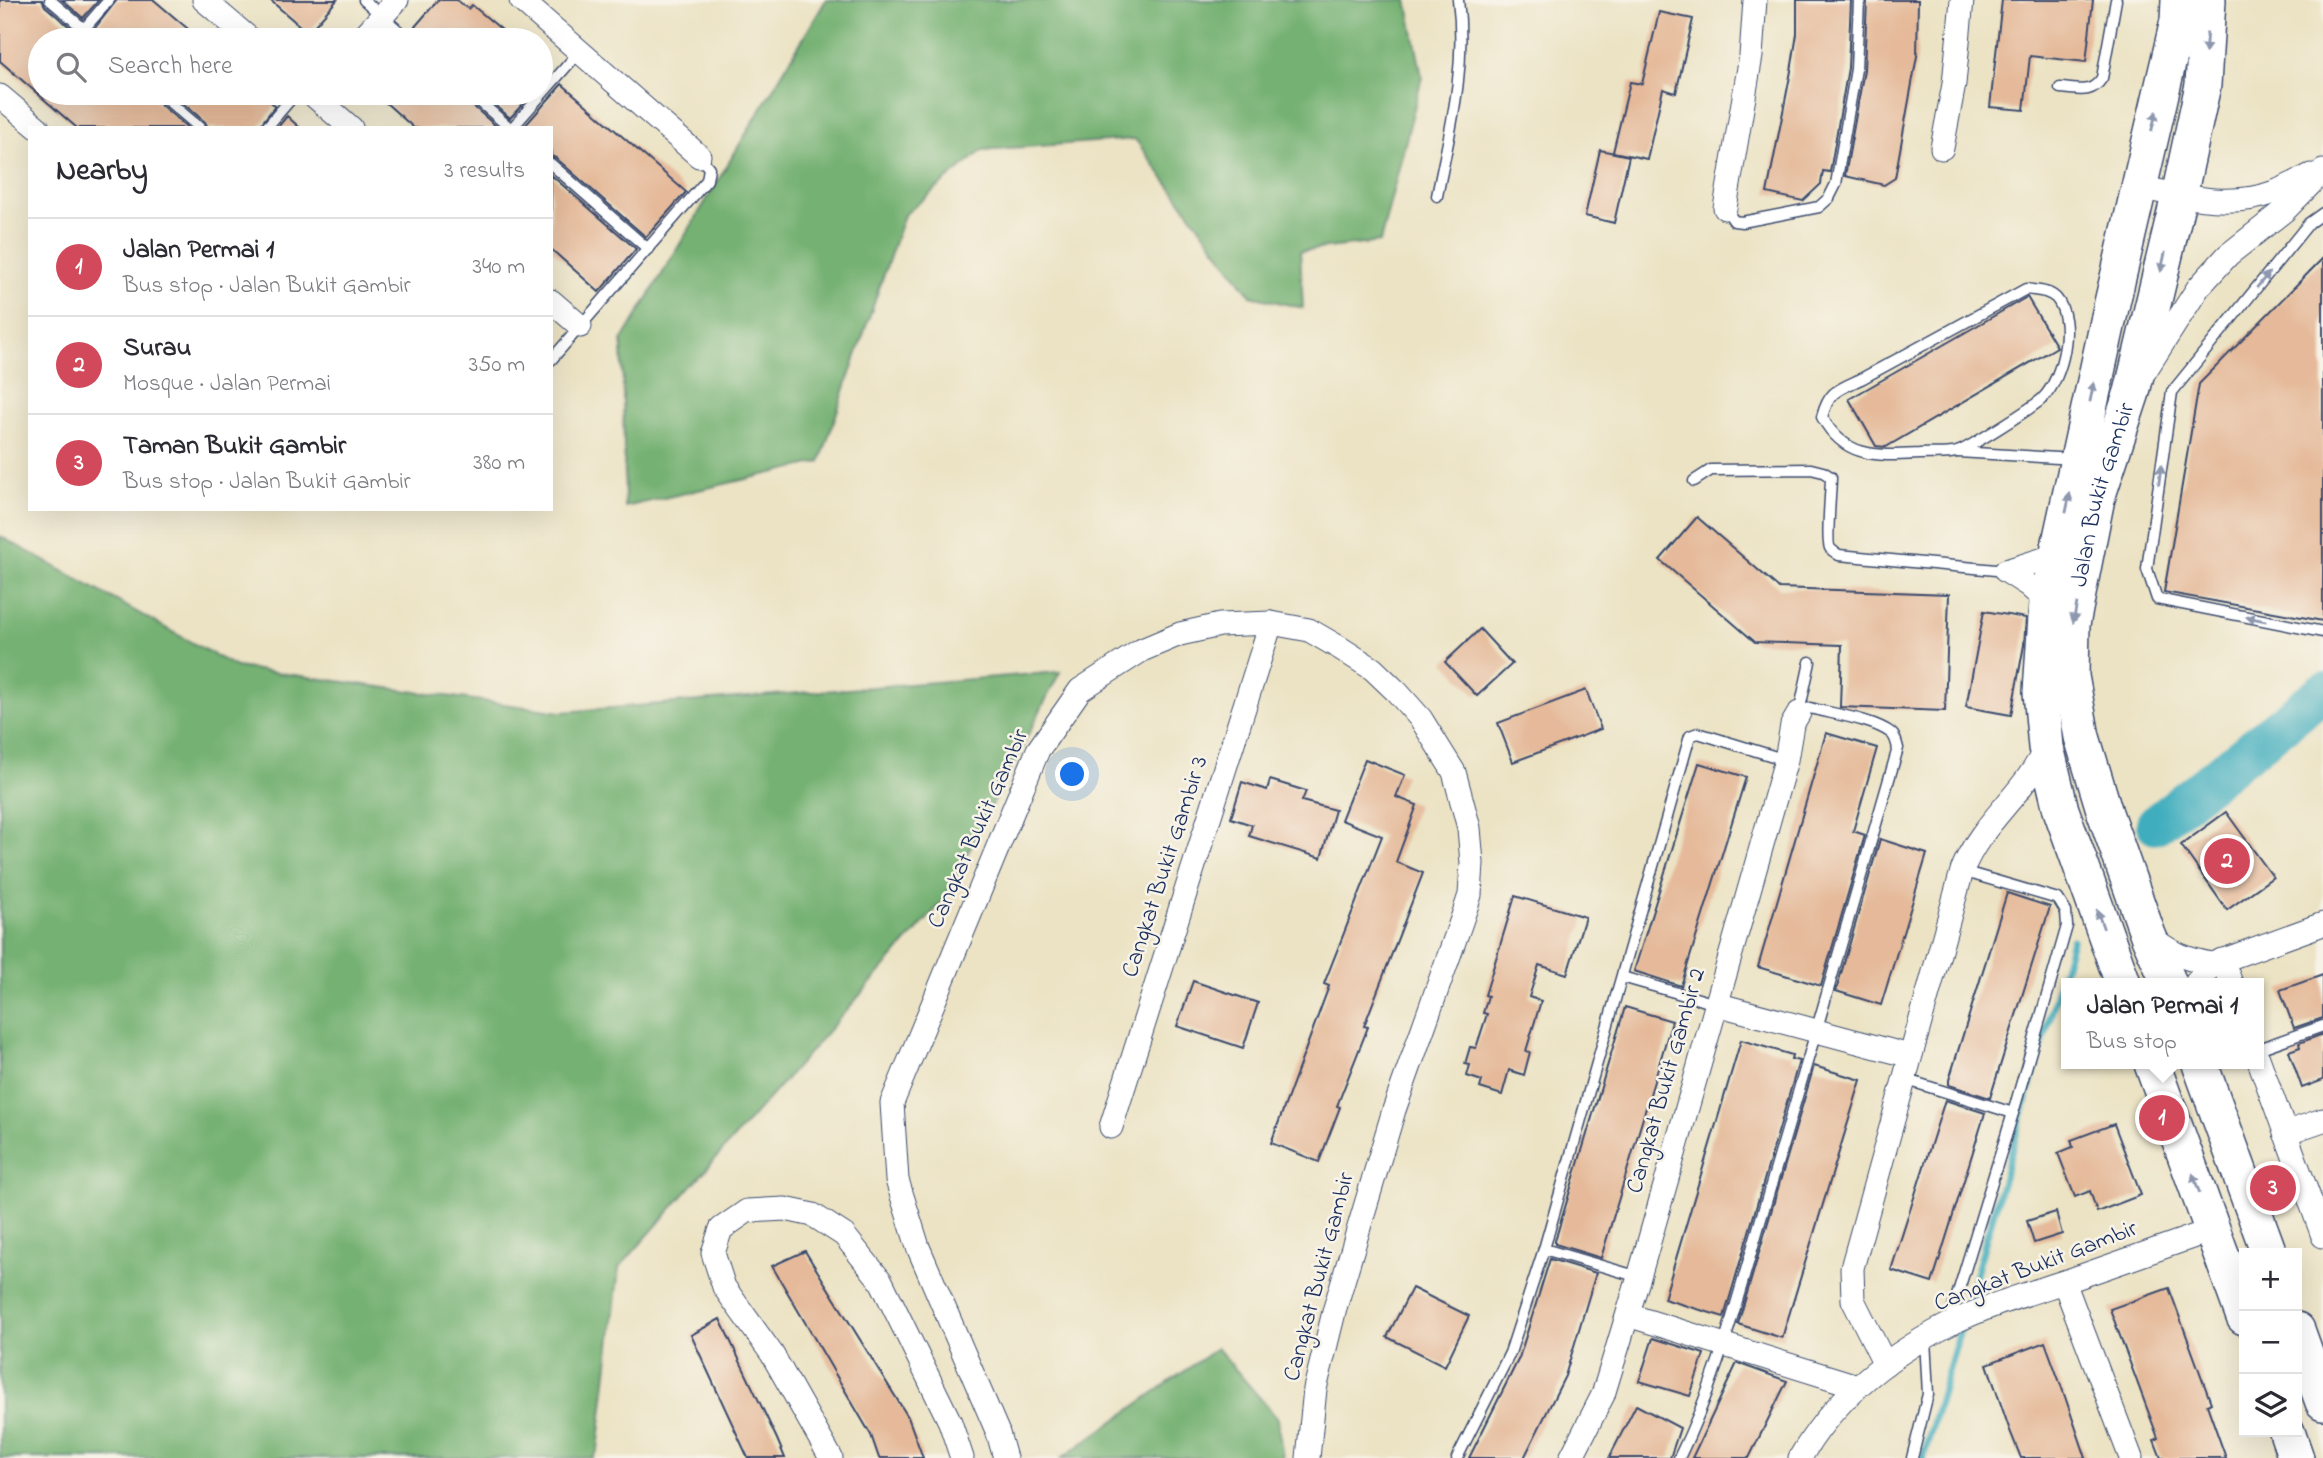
<!DOCTYPE html>
<html lang="en">
<head>
<meta charset="utf-8">
<style>
  :root { --surface:#fff; --page:#f7f7f7; --text:#2b2b33; --muted:#7c7c81; --line:#e1e1e2; --accent:#d1495b }
  body { margin:0; font-family:"Indie Flower",sans-serif; background:var(--page); color:var(--text) }
  .controls { position:absolute; right:21px; bottom:21px; display:grid; overflow:hidden; border-radius:0px; box-shadow:0 7px 28px #0002 }
  .controls button { width:63px; height:63px; display:grid; place-items:center; padding:0; border:0; border-bottom:2px solid var(--line); background:var(--surface); color:var(--text); font:35px sans-serif }
  .you { position:absolute; left:1073px; top:775px; width:24px; height:24px; margin:-18px; border:5px solid #fff; border-radius:50%; background:#1a73e8; box-shadow:0 0 0 10px #1a73e833 }
  .badge { display:grid; place-items:center; width:46px; height:46px; border-radius:50%; background:var(--accent); color:#fff; font-size:23px; font-weight:700 }
  .pin { position:absolute; translate:-50% -50%; border:4px solid #fff; box-shadow:0 2px 7px #0006 }
  .popup { position:absolute; left:2061px; top:978px; width:203px; height:91px; box-sizing:border-box; display:grid; place-content:center; border-radius:0px; background:var(--surface); filter:drop-shadow(0 2px 5px #0005); font-size:23px; white-space:nowrap; color:var(--muted) }
  .popup b { font-size:26px; color:var(--text) }
  .popup::after { content:''; position:absolute; left:50%; top:100%; margin-left:-14px; border:14px solid transparent; border-top-color:var(--surface) }
  .list { margin:0; padding:0; list-style:none }
  h2 { display:flex; justify-content:space-between; align-items:center; height:91px; margin:0; padding:0 28px; font-size:30px }
  h2 small { font-size:23px; font-weight:400; color:var(--muted) }
  .list li { display:grid; grid-template-columns:46px 1fr auto; gap:21px; align-items:center; box-sizing:border-box; height:98px; padding:0 28px; border-top:2px solid var(--line) }
  .list b { display:block; font-size:26px; white-space:nowrap }
  .list p { margin:0; font-size:23px; white-space:nowrap; color:var(--muted) }
  .list em { font-size:23px; font-style:normal; color:var(--muted) }
  .icon { flex:none; width:38px; height:38px; fill:none; stroke:currentColor; stroke-width:2; stroke-linecap:round; stroke-linejoin:round }
  .map { position:relative; flex:none; width:2323px; height:1458px; overflow:hidden }
  .search { position:absolute; background:var(--surface); box-shadow:0 7px 28px #0002; left:28px; top:28px; width:525px; height:77px; display:flex; align-items:center; gap:18px; box-sizing:border-box; padding:0 24px; border-radius:38px; color:var(--muted); font-size:26px }
  .panel { position:absolute; background:var(--surface); box-shadow:0 7px 28px #0002; left:28px; top:126px; width:525px; height:385px; border-radius:0px }
  .map>svg:first-child { display:block }
</style>
</head>
<body>
<div class="map">
<svg width="2323" height="1458" viewBox="0 0 2323 1458">
  <rect width="100%" height="100%" fill="#f7f3e8"/>
  <filter id="ink" filterUnits="userSpaceOnUse"><feTurbulence type="fractalNoise" baseFrequency=".0143" numOctaves="2"/><feDisplacementMap in="SourceGraphic" scale="14" xChannelSelector="R" yChannelSelector="G"/><feConvolveMatrix kernelMatrix="1 2 1 2 8 2 1 2 1" color-interpolation-filters="sRGB"/></filter>
  <filter id="wash" filterUnits="userSpaceOnUse"><feTurbulence type="fractalNoise" baseFrequency=".00686" numOctaves="4" result="noise"/><feDisplacementMap in="SourceGraphic" scale="28" xChannelSelector="R" yChannelSelector="G"/><feGaussianBlur stdDeviation="1.57" result="paint"/><feColorMatrix in="noise" values="0 0 0 0 0 0 0 0 0 0 0 0 0 0 0 0 0 1.4 0 .05"/><feComposite in="paint" operator="in"/></filter>
  <g filter="url(#wash)">
    <rect width="100%" height="100%" fill="#ece3c4"/>
    <!-- forest -->
    <g fill="#74b172" stroke="#487068" stroke-width="2">
      <polygon points="826,0 1407,0 1422,77 1380,242 1300,251 1303,308 1251,296 1135,139 983,150 904,215 820,462 625,507 622,341"/>
      <polygon points="0,536 236,667 562,712 1060,672 943,901 619,1268 598,1450 593,1458 0,1458"/>
      <polygon points="1217,1348 1277,1418 1283,1458 1062,1458"/>
    </g>
    <g fill="none" stroke-linecap="round" stroke-linejoin="round">
      <!-- stream -->
      <g stroke="#3fadbe" stroke-width="7">
        <polyline points="1966,1309 2072,940"/>
        <polyline points="1923,1458 1962,1324"/>
      </g>
      <!-- river -->
      <polyline stroke="#3fadbe" stroke-width="40" points="2156,824 2323,692"/>
    </g>
    <g id="blocks">
      <!-- building -->
      <g fill="#e5b999">
        <polygon points="0,0 42,0 45,6 85,40 40,40 40,93 151,93 154,99 188,128 77,128 0,61"/>
        <polygon points="62,0 99,0 83,18"/>
        <polygon points="117,0 154,0 201,40 105,40 103,35 95,28"/>
        <polygon points="270,0 337,0 308,33"/>
        <polygon points="438,0 457,0 468,9 472,5 514,40 426,40 413,29"/>
        <polygon points="1797,0 1851,0 1848,68 1830,172 1823,171 1821,184 1803,201 1767,193 1791,71 1797,34"/>
        <polygon points="1867,0 1918,0 1917,56 1895,178 1884,185 1845,176 1864,70"/>
        <polygon points="2002,0 2093,0 2086,62 2030,56 2024,110 1990,107"/>
        <polygon points="1659,12 1693,19 1676,93 1663,89 1647,159 1613,152 1630,82 1642,84"/>
        <polygon points="562,84 686,192 646,237 556,158 551,156 551,128 523,128"/>
        <polygon points="171,93 262,93 275,106 258,128 208,128 205,122"/>
        <polygon points="375,93 462,93 465,99 498,128 414,128"/>
        <polygon points="482,93 533,93 510,118"/>
        <polygon points="287,116 300,128 277,128"/>
        <polygon points="1600,150 1629,156 1614,223 1585,216"/>
        <polygon points="551,175 636,249 599,292 551,249"/>
        <polygon points="2323,258 2323,621 2164,592 2199,384"/>
        <polygon points="2027,297 2057,347 1886,447 1876,446 1849,399"/>
        <polygon points="1697,517 1779,588 1949,594 1945,711 1840,707 1842,645 1755,642 1660,560"/>
        <polygon points="1984,611 2026,618 2024,645 2011,715 1966,707"/>
        <polygon points="1480,629 1512,664 1477,696 1445,662"/>
        <polygon points="1586,690 1601,729 1513,762 1498,723"/>
        <polygon points="1826,733 1877,748 1853,831 1865,835 1821,986 1758,967"/>
        <polygon points="1365,759 1405,775 1396,797 1417,805 1396,862 1423,873 1364,1026 1368,1027 1337,1106 1340,1107 1319,1162 1271,1143 1329,986 1324,984 1382,836 1341,820"/>
        <polygon points="1699,763 1746,777 1681,986 1634,971"/>
        <polygon points="1270,780 1306,791 1302,801 1335,810 1321,858 1249,836 1252,825 1231,818 1242,782 1267,790"/>
        <polygon points="2226,812 2273,877 2227,910 2181,845"/>
        <polygon points="1880,839 1927,854 1881,1005 1836,991"/>
        <polygon points="2007,893 2050,907 1990,1098 1949,1085 1949,1080"/>
        <polygon points="1515,896 1585,917 1567,974 1539,965 1529,997 1541,1001 1526,1051 1530,1052 1524,1075 1509,1070 1502,1095 1480,1088 1482,1081 1467,1076 1470,1065 1465,1064 1470,1047 1476,1048 1487,1014 1483,1013 1488,996 1485,995"/>
        <polygon points="2323,975 2323,1018 2294,1028 2280,990"/>
        <polygon points="1193,981 1258,1003 1243,1048 1177,1026"/>
        <polygon points="1625,1007 1672,1021 1601,1258 1555,1244 1555,1241"/>
        <polygon points="2323,1034 2323,1080 2302,1088 2289,1051 2300,1047 2299,1043"/>
        <polygon points="1741,1040 1792,1055 1791,1059 1799,1061 1724,1317 1664,1299"/>
        <polygon points="1814,1066 1861,1080 1782,1338 1738,1324"/>
        <polygon points="1945,1100 1985,1113 1932,1283 1891,1270"/>
        <polygon points="2114,1124 2141,1195 2097,1212 2090,1191 2075,1197 2058,1153 2073,1147 2071,1140"/>
        <polygon points="2056,1212 2062,1234 2034,1243 2027,1221"/>
        <polygon points="805,1251 908,1417 923,1458 879,1458 871,1435 772,1266"/>
        <polygon points="1550,1259 1596,1273 1565,1376 1524,1458 1469,1458 1519,1358"/>
        <polygon points="1412,1288 1469,1316 1445,1366 1387,1337"/>
        <polygon points="2169,1288 2211,1403 2207,1405 2226,1458 2161,1458 2154,1440 2158,1438 2110,1309"/>
        <polygon points="720,1319 777,1439 785,1458 748,1458 691,1335"/>
        <polygon points="1653,1338 1704,1354 1690,1396 1639,1381"/>
        <polygon points="2045,1342 2063,1391 2086,1458 2021,1458 2009,1428 1987,1364"/>
        <polygon points="1737,1363 1787,1381 1749,1458 1692,1458"/>
        <polygon points="1636,1405 1680,1428 1670,1458 1609,1458"/>
      </g>
    </g>
  </g>
  <g filter="url(#ink)">
    <use href="#blocks" fill-opacity="0" stroke="#3a4a6d" stroke-width="2"/>
    <g fill="none" stroke-linecap="round" stroke-linejoin="round">
      <defs>
        <g id="service">
          <polyline points="50,0 97,40"/>
          <polyline points="364,0 409,40"/>
          <polyline points="84,29 109,0"/>
          <path d="M2060 88C2078 89 2091 95 2102 78L2116 0"/>
          <polyline points="159,93 200,128"/>
          <polyline points="470,93 510,128"/>
          <polyline points="266,128 296,93"/>
          <polyline points="512,128 580,51"/>
          <polyline points="551,164 648,249"/>
          <path d="M1437 196C1450 131 1467 66 1458 0"/>
          <polyline points="1725,208 1734,221 1742,222 1819,207 1829,198 1836,184 1856,69 1859,0"/>
          <polyline points="2323,213 2309,223 2172,392 2147,569 2157,599 2323,632"/>
          <path d="M2026 289C2036 291 2048 290 2056 298 2076 321 2063 378 2043 398 2035 406 1966 450 1957 452 1945 455 1931 453 1919 454 1877 456 1845 459 1822 417 1829 391 1837 390 1861 379Z"/>
          <polyline points="551,360 707,180 709,168 699,156"/>
          <polyline points="1958,452 2074,459"/>
          <path d="M1694 481 1711 470 1811 469 1823 472 1831 477C1831 489 1826 542 1830 548 1832 551 1836 553 1839 555L2006 571"/>
          <polyline points="1799,713 1810,662"/>
          <polyline points="1622,977 1716,1004"/>
          <polyline points="2258,1049 2323,1026"/>
          <polyline points="1904,1079 2013,1113"/>
          <polyline points="1544,1249 1639,1277"/>
          <polyline points="1949,1322 2013,1113 2067,926 2066,912 2058,899 1962,871"/>
          <polyline points="1457,1458 1510,1353 1544,1249 1690,736 1698,733 1786,760"/>
          <path d="M1679 1458C1719 1377 1740 1287 1766 1202 1811 1051 1854 899 1898 748 1896 742 1896 737 1891 733 1873 719 1832 714 1810 708L1799 713"/>
          <polyline points="1912,1458 1928,1394 1925,1339"/>
        </g>
        <g id="minor">
          <polyline points="204,0 251,40"/>
          <polyline points="521,0 699,156"/>
          <polyline points="360,40 397,0"/>
          <polyline points="311,93 351,128"/>
          <polyline points="0,96 38,128"/>
          <polyline points="1942,148 1954,84 1962,0"/>
          <path d="M2138 187C2183 196 2230 209 2275 192 2287 187 2299 181 2311 175"/>
          <polyline points="1725,208 1751,56 1755,0"/>
          <polyline points="551,301 580,326"/>
          <polyline points="2145,371 2198,288 2228,255 2285,210 2323,171"/>
          <polyline points="2006,571 2047,558 2058,550"/>
          <polyline points="2006,571 2028,585 2047,602"/>
          <path d="M2151 937C2171 953 2187 960 2213 964"/>
          <polyline points="2222,960 2231,983"/>
          <polyline points="2196,983 2213,964 2323,924"/>
          <polyline points="1716,1004 1910,1056"/>
          <polyline points="2258,1058 2323,1236"/>
          <polyline points="1111,1127 1271,623"/>
          <polyline points="2285,1133 2323,1120"/>
          <polyline points="2064,1282 2131,1458"/>
          <polyline points="1628,1315 1857,1386"/>
          <path d="M1885 1364 1853 1300 1852 1268 1962 871C1980 823 2025 794 2046 747"/>
          <polyline points="831,1458 772,1354 724,1287 713,1253 721,1229 747,1211 785,1209 813,1215 844,1235 881,1281 950,1422 962,1458"/>
          <polyline points="1005,1458 998,1433 918,1247 897,1180 892,1103 1038,750 1080,690 1142,650 1180,634 1220,625 1271,623 1309,630 1340,648 1373,669 1397,692 1421,719 1454,772 1469,828 1472,863 1470,895 1461,922 1394,1110 1335,1308 1315,1389 1308,1458"/>
          <polyline points="1571,1458 1603,1395 1639,1277 1786,760 1792,725 1799,713"/>
          <path d="M1800 1458C1833 1400 1888 1356 1948 1325 1985 1306 2027 1294 2067 1281 2115 1264 2164 1247 2212 1230"/>
        </g>
        <g id="primary">
          <polyline points="2123,983 2061,810 2046,747 2041,692 2047,602 2112,303 2178,21 2179,0"/>
          <path id="s1" d="M2169 983 2148 935 2105 813 2082 737 2071 676 2072 624 2097 498 2132 392 2179 196 2203 85 2208 0"/>
          <polyline points="2152,1064 2244,1317"/>
          <polyline points="2200,1064 2269,1253"/>
          <polyline points="2297,1330 2323,1402"/>
          <polyline points="2287,1432 2296,1458"/>
        </g>
      </defs>
      <!-- service casing -->
      <use href="#service" stroke="#3a4a6d" stroke-width="13"/>
      <!-- minor casing -->
      <use href="#minor" stroke="#3a4a6d" stroke-width="25"/>
      <!-- primary casing -->
      <use href="#primary" stroke="#3a4a6d" stroke-width="38"/>
      <!-- service -->
      <use href="#service" stroke="#fff" stroke-width="10"/>
      <!-- minor -->
      <use href="#minor" stroke="#fff" stroke-width="23"/>
      <!-- primary -->
      <use href="#primary" stroke="#fff" stroke-width="35"/>
    </g>
    <!-- one-way arrows -->
    <defs><path id="oneway-solid" d="M-6-.8H1V-3.2L6.5 0L1 3.2V.8H-6Z" transform="scale(1.75)"/></defs>
    <g fill="#8d97ae">
      <use href="#oneway-solid" transform="translate(2206 43) rotate(94)"/>
      <use href="#oneway-solid" transform="translate(2154 121) rotate(-76)"/>
      <use href="#oneway-solid" transform="translate(2163 262) rotate(103)"/>
      <use href="#oneway-solid" transform="translate(2263 280) rotate(-51)"/>
      <use href="#oneway-solid" transform="translate(2092 392) rotate(-78)"/>
      <use href="#oneway-solid" transform="translate(2160 475) rotate(-82)"/>
      <use href="#oneway-solid" transform="translate(2068 503) rotate(-78)"/>
      <use href="#oneway-solid" transform="translate(2075 613) rotate(101)"/>
      <use href="#oneway-solid" transform="translate(2256 619) rotate(-169)"/>
      <use href="#oneway-solid" transform="translate(2100 919) rotate(-110)"/>
      <use href="#oneway-solid" transform="translate(2196 1183) rotate(-110)"/>
    </g>
  </g>
  <g text-anchor="middle" dominant-baseline="central" stroke-width="5" stroke-linejoin="round" paint-order="stroke">
    <!-- street labels -->
    <g font-size="24" fill="#1b2f5e" stroke="#f7f3e8">
      <text stroke="none"><textPath href="#s1" startOffset="508">Jalan Bukit Gambir</textPath></text>
      <text transform="translate(979 829) rotate(-66)">Cangkat Bukit Gambir</text>
      <text transform="translate(1166 867) rotate(-72)">Cangkat Bukit Gambir 3</text>
      <text transform="translate(1667 1081) rotate(-74)">Cangkat Bukit Gambir 2</text>
      <text transform="translate(2036 1267) rotate(-21)">Cangkat Bukit Gambir</text>
      <text transform="translate(1320 1277) rotate(-75)">Cangkat Bukit Gambir</text>
    </g>
  </g>
</svg>
<div class="controls">
<button>+</button>
<button>−</button>
<button><svg class="icon" aria-label="layers" viewBox="0 0 24 24"><path d="M12 4l9 5-9 5-9-5zM3 14l9 5 9-5"/></svg></button>
</div>
<div class="you"></div>
<div class="pin badge" style="left:2162px;top:1118px">1</div>
<div class="popup"><b>Jalan Permai 1</b>Bus stop</div>
<div class="pin badge" style="left:2227px;top:861px">2</div>
<div class="pin badge" style="left:2273px;top:1188px">3</div>
<div class="search"><svg class="icon" aria-label="search" viewBox="0 0 24 24"><circle cx="10" cy="10" r="6"/><path d="M15 15l6 6"/></svg>Search here</div>
<section class="panel">
<h2>Nearby<small>3 results</small></h2>
<ul class="list">
<li><span class="badge">1</span><div><b>Jalan Permai 1</b><p>Bus stop · Jalan Bukit Gambir</p></div><em>340 m</em></li>
<li><span class="badge">2</span><div><b>Surau</b><p>Mosque · Jalan Permai</p></div><em>350 m</em></li>
<li><span class="badge">3</span><div><b>Taman Bukit Gambir</b><p>Bus stop · Jalan Bukit Gambir</p></div><em>380 m</em></li>
</ul>
</section>
</div>
</body>
</html>
